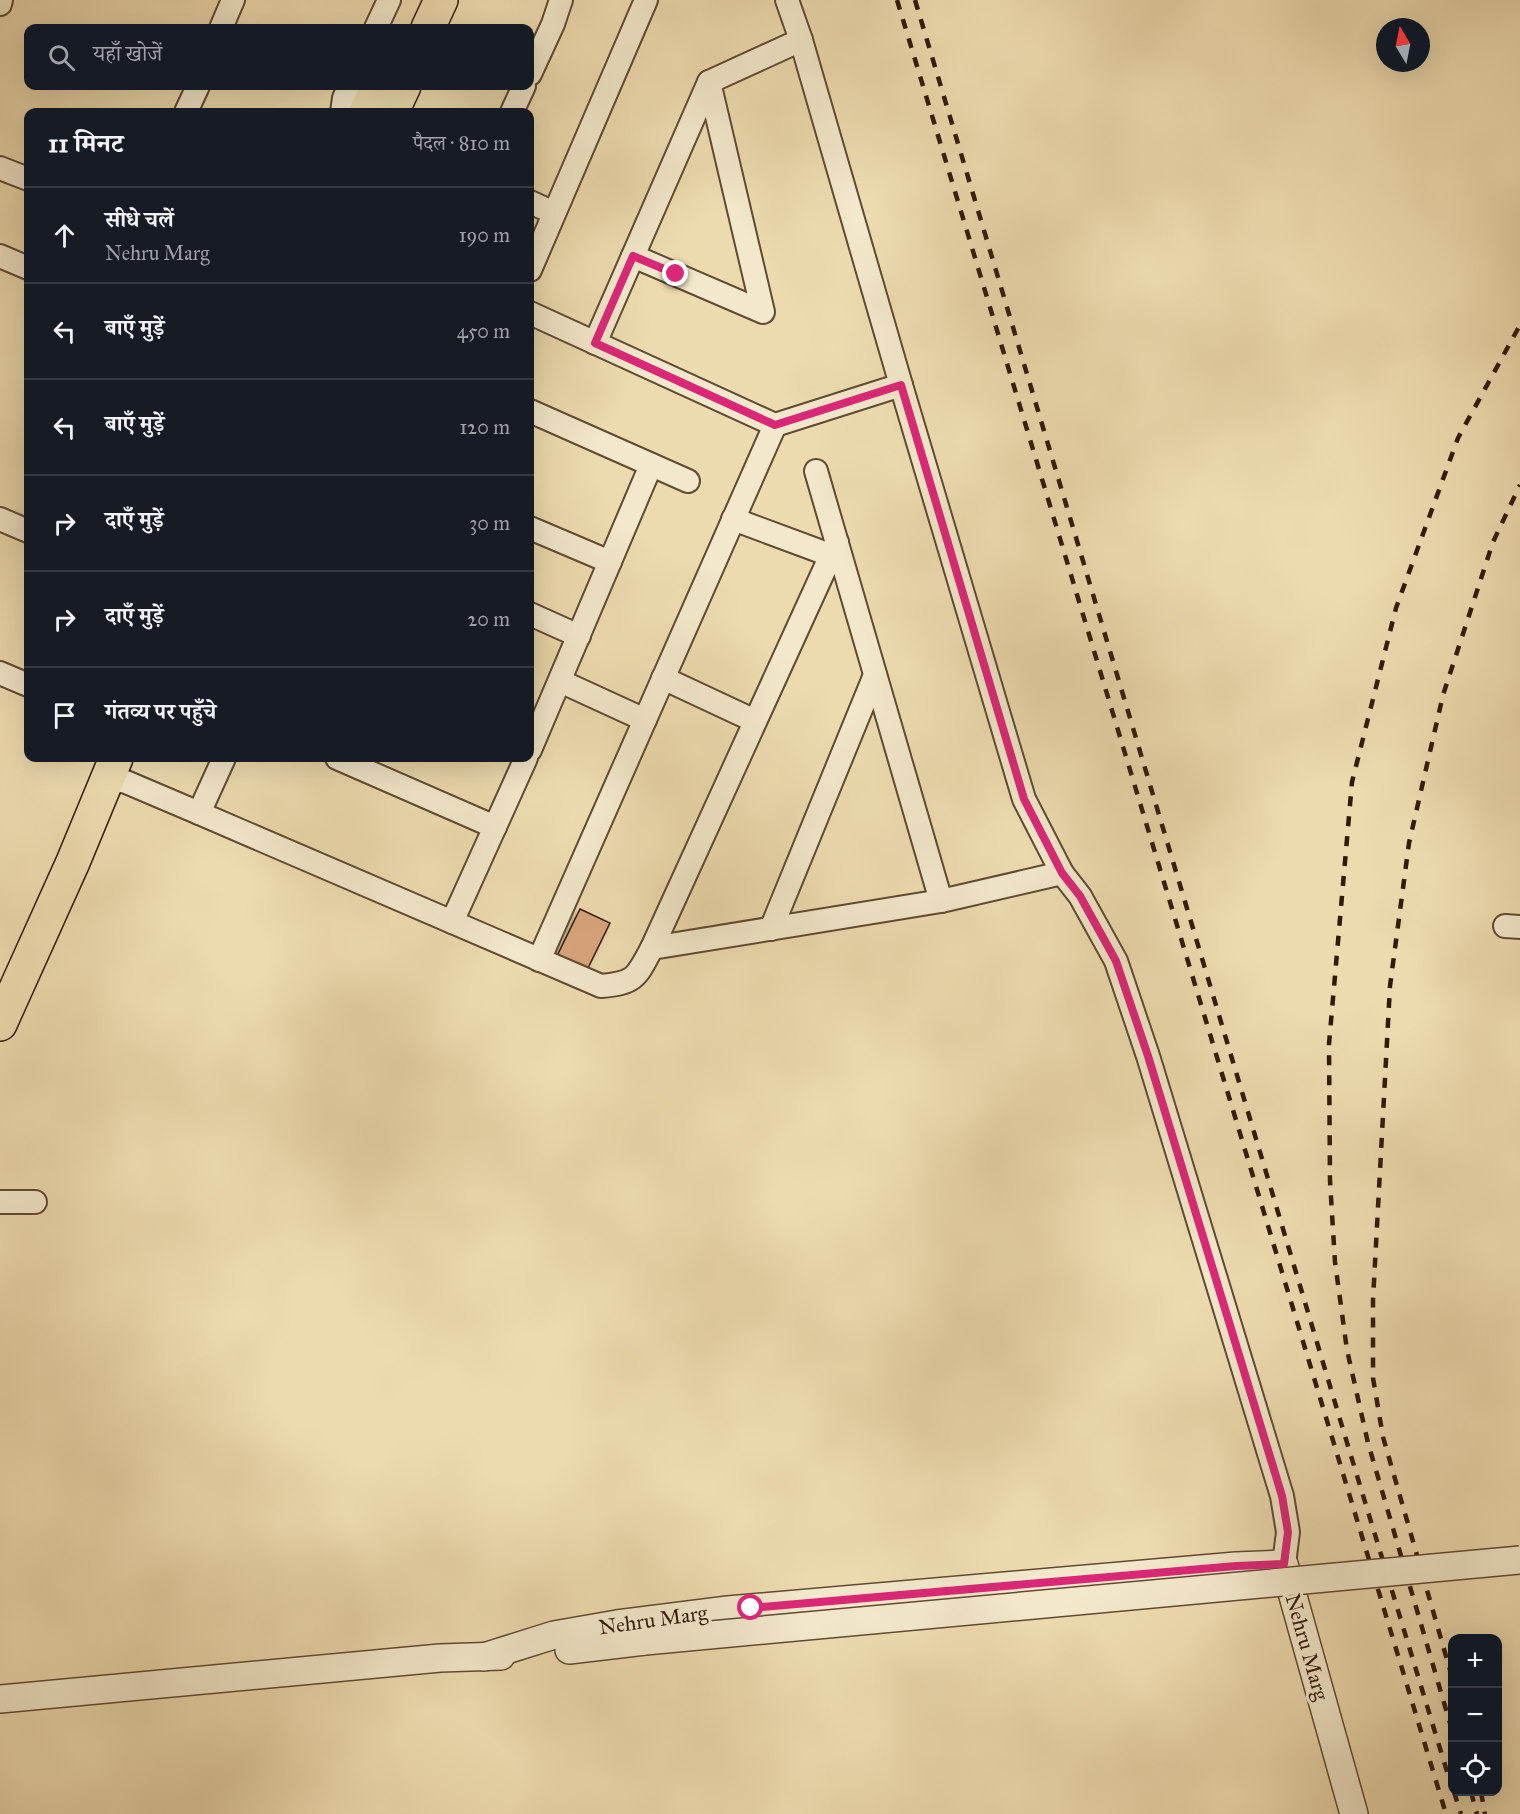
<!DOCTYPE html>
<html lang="hi">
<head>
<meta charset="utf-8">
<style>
  :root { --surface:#171b24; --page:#242831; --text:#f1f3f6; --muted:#9ea1a6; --line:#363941 }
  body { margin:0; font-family:"IM FELL Great Primer","Noto Serif Devanagari",serif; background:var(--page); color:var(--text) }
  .controls { position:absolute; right:18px; bottom:18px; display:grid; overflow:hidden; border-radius:12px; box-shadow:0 6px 24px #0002 }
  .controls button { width:54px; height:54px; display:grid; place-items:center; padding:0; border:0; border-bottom:2px solid var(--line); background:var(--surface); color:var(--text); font:30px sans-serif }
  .compass { position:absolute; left:1376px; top:18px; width:54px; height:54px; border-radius:50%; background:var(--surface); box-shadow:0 6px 24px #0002; rotate:350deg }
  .stop { position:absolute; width:18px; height:18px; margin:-14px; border:4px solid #db2777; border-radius:50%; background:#fff }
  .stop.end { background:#db2777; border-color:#fff; box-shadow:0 2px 6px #0008 }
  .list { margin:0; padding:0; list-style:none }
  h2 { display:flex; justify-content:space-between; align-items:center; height:78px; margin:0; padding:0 24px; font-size:26px }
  h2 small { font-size:20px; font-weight:400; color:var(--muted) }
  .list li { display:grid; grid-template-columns:39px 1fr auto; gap:18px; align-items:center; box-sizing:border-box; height:96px; padding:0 24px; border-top:2px solid var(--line) }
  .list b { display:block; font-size:22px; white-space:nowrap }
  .list p { margin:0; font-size:20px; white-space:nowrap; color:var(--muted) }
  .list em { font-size:20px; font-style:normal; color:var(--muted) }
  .icon { flex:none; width:33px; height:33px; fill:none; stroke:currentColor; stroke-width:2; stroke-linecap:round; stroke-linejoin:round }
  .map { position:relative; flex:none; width:1520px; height:1814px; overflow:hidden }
  .search { position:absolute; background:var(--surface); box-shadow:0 6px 24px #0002; left:24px; top:24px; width:510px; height:66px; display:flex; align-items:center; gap:15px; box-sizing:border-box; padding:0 21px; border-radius:12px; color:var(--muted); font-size:22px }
  .panel { position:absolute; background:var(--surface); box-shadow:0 6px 24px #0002; left:24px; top:108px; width:510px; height:654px; border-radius:12px }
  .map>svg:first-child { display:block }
</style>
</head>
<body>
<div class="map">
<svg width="1520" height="1814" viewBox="0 0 1520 1814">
  <defs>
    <filter id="shadow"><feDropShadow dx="-5.5" dy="5.5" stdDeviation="3" flood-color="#0004"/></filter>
  </defs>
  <rect width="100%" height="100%" fill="#eddbaf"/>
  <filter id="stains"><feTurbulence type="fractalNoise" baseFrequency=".00333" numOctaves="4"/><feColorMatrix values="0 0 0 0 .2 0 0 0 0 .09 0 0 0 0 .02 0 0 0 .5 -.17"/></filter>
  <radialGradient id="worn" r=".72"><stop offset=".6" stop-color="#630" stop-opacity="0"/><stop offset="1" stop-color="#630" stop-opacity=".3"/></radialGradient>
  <!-- building -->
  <polygon fill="#d9a57d" stroke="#311909" stroke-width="1.5" filter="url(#shadow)" points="580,909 610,923 587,970 557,956"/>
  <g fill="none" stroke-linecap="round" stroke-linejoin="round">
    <defs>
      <g id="minor">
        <polyline points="787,0 801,40 901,385 1024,799 1062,873 1080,896 1116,961 1148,1056 1282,1496 1288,1532 1284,1564"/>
        <polyline points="0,4 1,0"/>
        <polyline points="221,28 233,0"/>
        <polyline points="376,28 389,0"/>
        <polyline points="530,74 553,24 561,0"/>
        <polyline points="186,112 198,86"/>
        <polyline points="342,112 344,98 350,86"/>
        <polyline points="512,112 524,86"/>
        <polyline points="0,168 28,179"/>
        <polyline points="530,202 554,213"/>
        <polyline points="0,256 28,268"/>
        <polyline points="633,256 763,312 709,82"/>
        <polyline points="530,270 646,0"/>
        <polyline points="530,313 775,425"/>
        <polyline points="595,343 709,82 801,40"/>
        <polyline points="530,411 688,481"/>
        <polyline points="816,471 941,901"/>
        <polyline points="0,519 28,531"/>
        <polyline points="733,519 830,555"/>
        <polyline points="530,528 610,562"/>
        <polyline points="530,614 579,636"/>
        <polyline points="0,673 28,685"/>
        <polyline points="663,678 755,721"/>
        <polyline points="560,681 645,720"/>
        <polyline points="530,750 651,465"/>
        <polyline points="337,758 495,827"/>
        <path d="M107 779 126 782 199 813 601 986C635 983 636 978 652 948L941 901 1062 873"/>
        <polyline points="199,813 224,758"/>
        <polyline points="452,922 526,758"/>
        <polyline points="1505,926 1520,927"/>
        <polyline points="771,929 875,675"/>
        <polyline points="652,948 837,542"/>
        <polyline points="539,960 775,425 901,385"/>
        <polyline points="0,1202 35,1202"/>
      </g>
      <g id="tertiary">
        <polyline points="569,1650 645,1641"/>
        <polyline points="484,1657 554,1635 617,1624 728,1610 1236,1566 1284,1564 1354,1814"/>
        <polyline points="0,1699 440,1658 501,1656"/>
      </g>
      <g id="primary">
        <polyline points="428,28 441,0"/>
        <polyline points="366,112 378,86"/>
        <polyline points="392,112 404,86"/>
        <polyline points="0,1024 73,862 116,758"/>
      </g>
    </defs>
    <!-- minor casing -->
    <use href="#minor" stroke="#604a32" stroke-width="26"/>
    <!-- tertiary casing -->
    <use href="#tertiary" stroke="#604a32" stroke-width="30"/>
    <!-- primary casing -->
    <use href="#primary" stroke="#311909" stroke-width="36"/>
    <!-- minor -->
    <use href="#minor" stroke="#f3e8cb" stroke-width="22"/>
    <!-- tertiary -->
    <use href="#tertiary" stroke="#f3e8cb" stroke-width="27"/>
    <!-- primary -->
    <use href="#primary" stroke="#eddbaf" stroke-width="33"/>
    <!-- rail -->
    <g stroke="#311909" stroke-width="4.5" stroke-dasharray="10 10" stroke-linecap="butt">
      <polyline points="897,0 1446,1814"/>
      <polyline points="915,0 1348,1446 1452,1788"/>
      <polyline points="1452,1677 1383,1437 1373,1378 1373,1300 1390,986 1409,843 1443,695 1493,542 1520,485"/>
      <polyline points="1452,1730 1368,1443 1347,1350 1335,1262 1330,1181 1329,1044 1352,782 1396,608 1458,438 1520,325"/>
      <polyline points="1454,1792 1461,1814"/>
      <polyline points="1471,1792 1477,1814"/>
      <polyline points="1481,1792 1485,1814"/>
    </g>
    <defs>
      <polyline id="tertiary-bridge" points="645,1641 1520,1560"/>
    </defs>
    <!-- tertiary-bridge casing -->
    <use href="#tertiary-bridge" stroke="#604a32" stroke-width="30" stroke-linecap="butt"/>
    <!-- tertiary-bridge -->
    <use href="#tertiary-bridge" stroke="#f3e8cb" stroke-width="27"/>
  </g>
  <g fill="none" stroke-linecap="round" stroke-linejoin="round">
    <!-- route -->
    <polyline stroke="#db2777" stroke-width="8" points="676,274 633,256 595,343 775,425 901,385 1024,799 1062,873 1080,896 1116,961 1148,1056 1282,1496 1288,1532 1284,1564 1236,1566 751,1608"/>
  </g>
  <g text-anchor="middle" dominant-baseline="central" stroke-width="6" stroke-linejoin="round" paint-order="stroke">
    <!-- street labels -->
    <g font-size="21" fill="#311909" stroke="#f3e8cb">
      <text transform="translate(653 1620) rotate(-8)">Nehru Marg</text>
      <text transform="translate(1307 1647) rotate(74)">Nehru Marg</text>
    </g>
  </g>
  <rect width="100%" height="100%" filter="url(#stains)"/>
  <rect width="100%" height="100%" fill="url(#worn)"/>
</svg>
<div class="controls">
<button>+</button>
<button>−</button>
<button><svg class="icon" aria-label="locate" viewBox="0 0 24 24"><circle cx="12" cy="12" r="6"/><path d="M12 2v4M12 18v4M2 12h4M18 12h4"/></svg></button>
</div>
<svg class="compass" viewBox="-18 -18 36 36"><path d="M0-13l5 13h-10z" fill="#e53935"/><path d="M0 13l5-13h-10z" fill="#9ea1a6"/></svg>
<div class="stop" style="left:751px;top:1608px"></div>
<div class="stop end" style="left:676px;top:274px"></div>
<div class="search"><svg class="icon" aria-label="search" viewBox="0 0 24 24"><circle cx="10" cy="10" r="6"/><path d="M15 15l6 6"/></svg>यहाँ खोजें</div>
<section class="panel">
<h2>11 मिनट<small>पैदल · 810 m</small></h2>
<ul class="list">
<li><svg class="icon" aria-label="ahead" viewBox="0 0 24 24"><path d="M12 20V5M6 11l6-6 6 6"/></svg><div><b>सीधे चलें</b><p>Nehru Marg</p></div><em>190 m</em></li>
<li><svg class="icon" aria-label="left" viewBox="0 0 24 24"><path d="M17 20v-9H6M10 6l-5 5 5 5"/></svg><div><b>बाएँ मुड़ें</b></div><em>450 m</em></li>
<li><svg class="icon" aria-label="left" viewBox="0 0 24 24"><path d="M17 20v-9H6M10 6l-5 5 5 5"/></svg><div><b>बाएँ मुड़ें</b></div><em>120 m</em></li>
<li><svg class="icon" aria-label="right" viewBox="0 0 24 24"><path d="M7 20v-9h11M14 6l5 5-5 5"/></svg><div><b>दाएँ मुड़ें</b></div><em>30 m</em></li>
<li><svg class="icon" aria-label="right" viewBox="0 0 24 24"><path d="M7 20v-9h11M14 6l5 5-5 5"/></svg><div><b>दाएँ मुड़ें</b></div><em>20 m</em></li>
<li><svg class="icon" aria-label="arrive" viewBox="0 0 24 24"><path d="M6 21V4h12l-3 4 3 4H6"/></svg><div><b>गंतव्य पर पहुँचे</b></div></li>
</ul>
</section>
</div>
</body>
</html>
